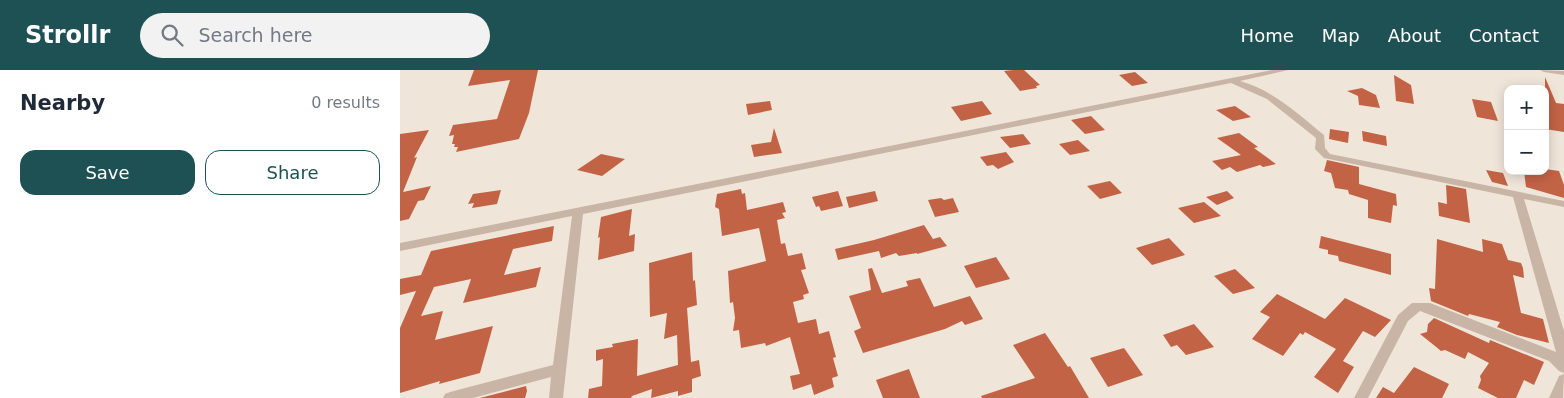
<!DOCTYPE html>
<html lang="en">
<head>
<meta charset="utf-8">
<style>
  :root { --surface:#fff; --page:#f2f2f3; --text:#1f2937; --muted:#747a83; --line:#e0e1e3; --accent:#1e5154 }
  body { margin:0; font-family:"DejaVu Sans",sans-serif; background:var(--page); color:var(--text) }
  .controls { position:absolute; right:15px; top:15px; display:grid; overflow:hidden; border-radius:10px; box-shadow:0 2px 12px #0003 }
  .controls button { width:45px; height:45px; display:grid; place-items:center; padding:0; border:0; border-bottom:1px solid var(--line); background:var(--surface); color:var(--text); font:25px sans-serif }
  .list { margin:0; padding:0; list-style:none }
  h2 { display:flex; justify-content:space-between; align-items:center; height:65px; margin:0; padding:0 20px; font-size:21px }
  h2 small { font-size:16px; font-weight:400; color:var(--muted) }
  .actions { display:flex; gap:10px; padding:15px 20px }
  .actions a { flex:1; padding:11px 0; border:1px solid var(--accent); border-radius:15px; text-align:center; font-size:18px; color:var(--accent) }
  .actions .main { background:var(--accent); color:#fff }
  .icon { flex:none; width:28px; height:28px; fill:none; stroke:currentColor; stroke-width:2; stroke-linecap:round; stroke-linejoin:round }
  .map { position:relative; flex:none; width:1164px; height:328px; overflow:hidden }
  header { display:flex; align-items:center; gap:30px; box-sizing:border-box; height:70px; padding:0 25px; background:var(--accent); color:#fff }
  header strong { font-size:24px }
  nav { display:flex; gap:28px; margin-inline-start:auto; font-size:18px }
  .search { width:350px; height:45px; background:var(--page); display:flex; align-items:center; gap:12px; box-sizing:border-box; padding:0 18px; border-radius:28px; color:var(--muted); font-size:19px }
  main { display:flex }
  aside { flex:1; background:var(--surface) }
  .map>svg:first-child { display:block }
</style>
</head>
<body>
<header>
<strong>Strollr</strong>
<div class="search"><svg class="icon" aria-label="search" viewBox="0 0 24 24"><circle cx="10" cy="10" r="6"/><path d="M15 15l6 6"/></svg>Search here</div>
<nav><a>Home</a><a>Map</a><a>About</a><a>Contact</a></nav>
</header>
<main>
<aside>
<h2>Nearby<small>0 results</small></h2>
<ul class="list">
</ul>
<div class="actions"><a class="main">Save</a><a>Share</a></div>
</aside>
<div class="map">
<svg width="1164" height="328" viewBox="0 0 1164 328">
  <rect width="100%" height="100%" fill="#f0e5d9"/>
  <!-- building -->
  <g fill="#c26346">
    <polygon points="74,0 138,0 129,43 119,69 56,82 58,77 54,77 55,74 52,74 54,65 49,66 53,55 97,49 110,10 68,16"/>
    <polygon points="613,0 624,0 640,15 636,16 637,18 620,21 604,1"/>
    <polygon points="735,2 748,13 732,16 719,5"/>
    <polygon points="994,5 1011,15 1014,34 996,31"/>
    <polygon points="1145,7 1156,33 1164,34 1164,62 1145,59"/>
    <polygon points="962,18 976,25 980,38 959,35 958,26 947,21"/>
    <polygon points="1072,29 1091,32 1098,51 1077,47"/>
    <polygon points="370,31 372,40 348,45 346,34"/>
    <polygon points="582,31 592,44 561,51 551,37"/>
    <polygon points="835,36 851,47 833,51 816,40"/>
    <polygon points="691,46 705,60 685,64 671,50"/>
    <polygon points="374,58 382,83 354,87 351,75 371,72"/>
    <polygon points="930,59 949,62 948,73 929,69"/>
    <polygon points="29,60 14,88 17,87 3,122 31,116 24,130 18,131 9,149 0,151 0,64"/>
    <polygon points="962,61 986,66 987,76 963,71"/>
    <polygon points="839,63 858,77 854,78 876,94 863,97 860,95 837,102 830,97 822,100 812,91 841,85 817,68"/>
    <polygon points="623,64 631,74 610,78 600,67"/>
    <polygon points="678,70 690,81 670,85 659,74"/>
    <polygon points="606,82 614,92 598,99 593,95 587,96 580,87"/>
    <polygon points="201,84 225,89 202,106 177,100"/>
    <polygon points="927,90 959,97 959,114 996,124 997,136 993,135 991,153 968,148 968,130 949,124 948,120 935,118 931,103 924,101"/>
    <polygon points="1145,99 1159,101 1164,115 1164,128 1126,117 1124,101 1145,101"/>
    <polygon points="1086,100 1103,103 1108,116 1092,112"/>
    <polygon points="710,111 722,123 700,129 687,116"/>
    <polygon points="1046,115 1066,119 1070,153 1039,146 1038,132 1047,134"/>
    <polygon points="341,119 342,124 345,123 347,140 383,132 386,142 382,143 385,148 377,150 381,174 385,173 388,186 402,183 406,199 401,200 409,223 403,225 404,229 393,232 398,253 416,249 419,264 429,261 436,287 433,288 438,306 432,308 434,317 414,325 411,314 393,320 390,306 400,304 390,267 366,276 365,273 341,278 339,260 333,261 335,248 333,232 330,233 328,201 366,191 359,158 322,166 319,139 315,137 317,124"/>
    <polygon points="101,120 97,134 72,138 74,133 68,134 73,124"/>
    <polygon points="438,121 443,136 421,141 419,136 416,137 412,127"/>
    <polygon points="475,121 478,131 449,138 446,127"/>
    <polygon points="827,121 834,128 817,135 806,127"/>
    <polygon points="541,128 544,130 553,128 559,142 535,147 528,130"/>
    <polygon points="804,132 821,146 794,153 778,138"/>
    <polygon points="232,139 229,166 235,164 234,181 198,190 200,167 198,168 201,147"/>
    <polygon points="524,155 533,169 540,167 547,176 517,184 517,183 499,186 496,183 481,188 479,181 438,190 435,179 474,170"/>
    <polygon points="154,156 152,171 113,179 104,205 141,197 136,217 63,233 71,209 34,217 21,246 43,241 35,270 93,256 80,303 39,314 40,311 0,323 0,258 16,221 0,225 0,209 21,205 31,181"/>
    <polygon points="921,166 991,184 991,205 939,191 938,186 928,184 928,180 919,178"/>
    <polygon points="769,168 785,185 752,195 736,178"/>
    <polygon points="1037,169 1083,182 1082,169 1102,174 1108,190 1121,193 1123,198 1124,208 1113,205 1121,243 1143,249 1149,273 1117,265 1097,257 1100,252 1069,244 1068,246 1031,231 1029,218 1035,219"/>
    <polygon points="292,182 293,211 295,210 297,235 287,238 291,292 299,290 301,306 292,309 292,322 278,326 278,321 251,328 252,319 232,326 231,328 188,328 189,319 202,316 203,289 196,291 196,280 213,277 212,274 238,269 237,306 278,295 277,265 264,269 267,243 250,247 249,193"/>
    <polygon points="596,187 610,209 576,218 564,196"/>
    <polygon points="472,198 482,223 508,216 506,211 520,208 534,237 570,226 583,249 565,255 562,251 545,259 463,283 454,261 461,258 449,226 471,220 468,199"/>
    <polygon points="835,199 855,218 833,224 814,206"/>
    <polygon points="877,224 925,249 945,228 991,250 975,267 963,261 943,291 954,297 938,323 914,307 936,279 905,262 903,265 900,263 883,286 852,269 870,247 860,242"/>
    <polygon points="1034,248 1089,273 1090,270 1144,292 1134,315 1124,310 1116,328 1098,328 1078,318 1081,310 1080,306 1089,293 1068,282 1065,289 1045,280 1041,281 1035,276 1020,264 1027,262 1028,254"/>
    <polygon points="794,254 814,277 786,285 777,275 771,277 763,265"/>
    <polygon points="645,263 668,297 670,296 689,328 582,328 581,326 635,308 613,275"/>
    <polygon points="724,278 743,305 708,317 690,288"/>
    <polygon points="1014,297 1049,314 1042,328 976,328 983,317 994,323"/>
    <polygon points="509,299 520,328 483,328 476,310"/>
    <polygon points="126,316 127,321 125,328 80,328"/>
  </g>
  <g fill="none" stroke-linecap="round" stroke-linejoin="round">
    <!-- minor -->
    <g fill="#c8b5a6" fill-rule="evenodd">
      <path d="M872 0H888L840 11C873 20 898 44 924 65L925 78 930 84 1164 131V137L1124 129 1164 261V303L1159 301 1149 291 1020 241 1008 251 968 328H954L998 245 1012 233H1030L1156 282 1113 127 924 88 915 79 916 68 867 29 831 13 183 144 163 328H149L151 307 73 328H43L45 324 50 322 153 295 172 146 0 181V173Z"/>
      <polygon points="1140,0 1164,1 1164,5 1144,2"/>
      <polygon points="1164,304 1163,328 1149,328 1159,306"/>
    </g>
  </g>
</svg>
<div class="controls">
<button>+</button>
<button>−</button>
</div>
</div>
</main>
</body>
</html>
